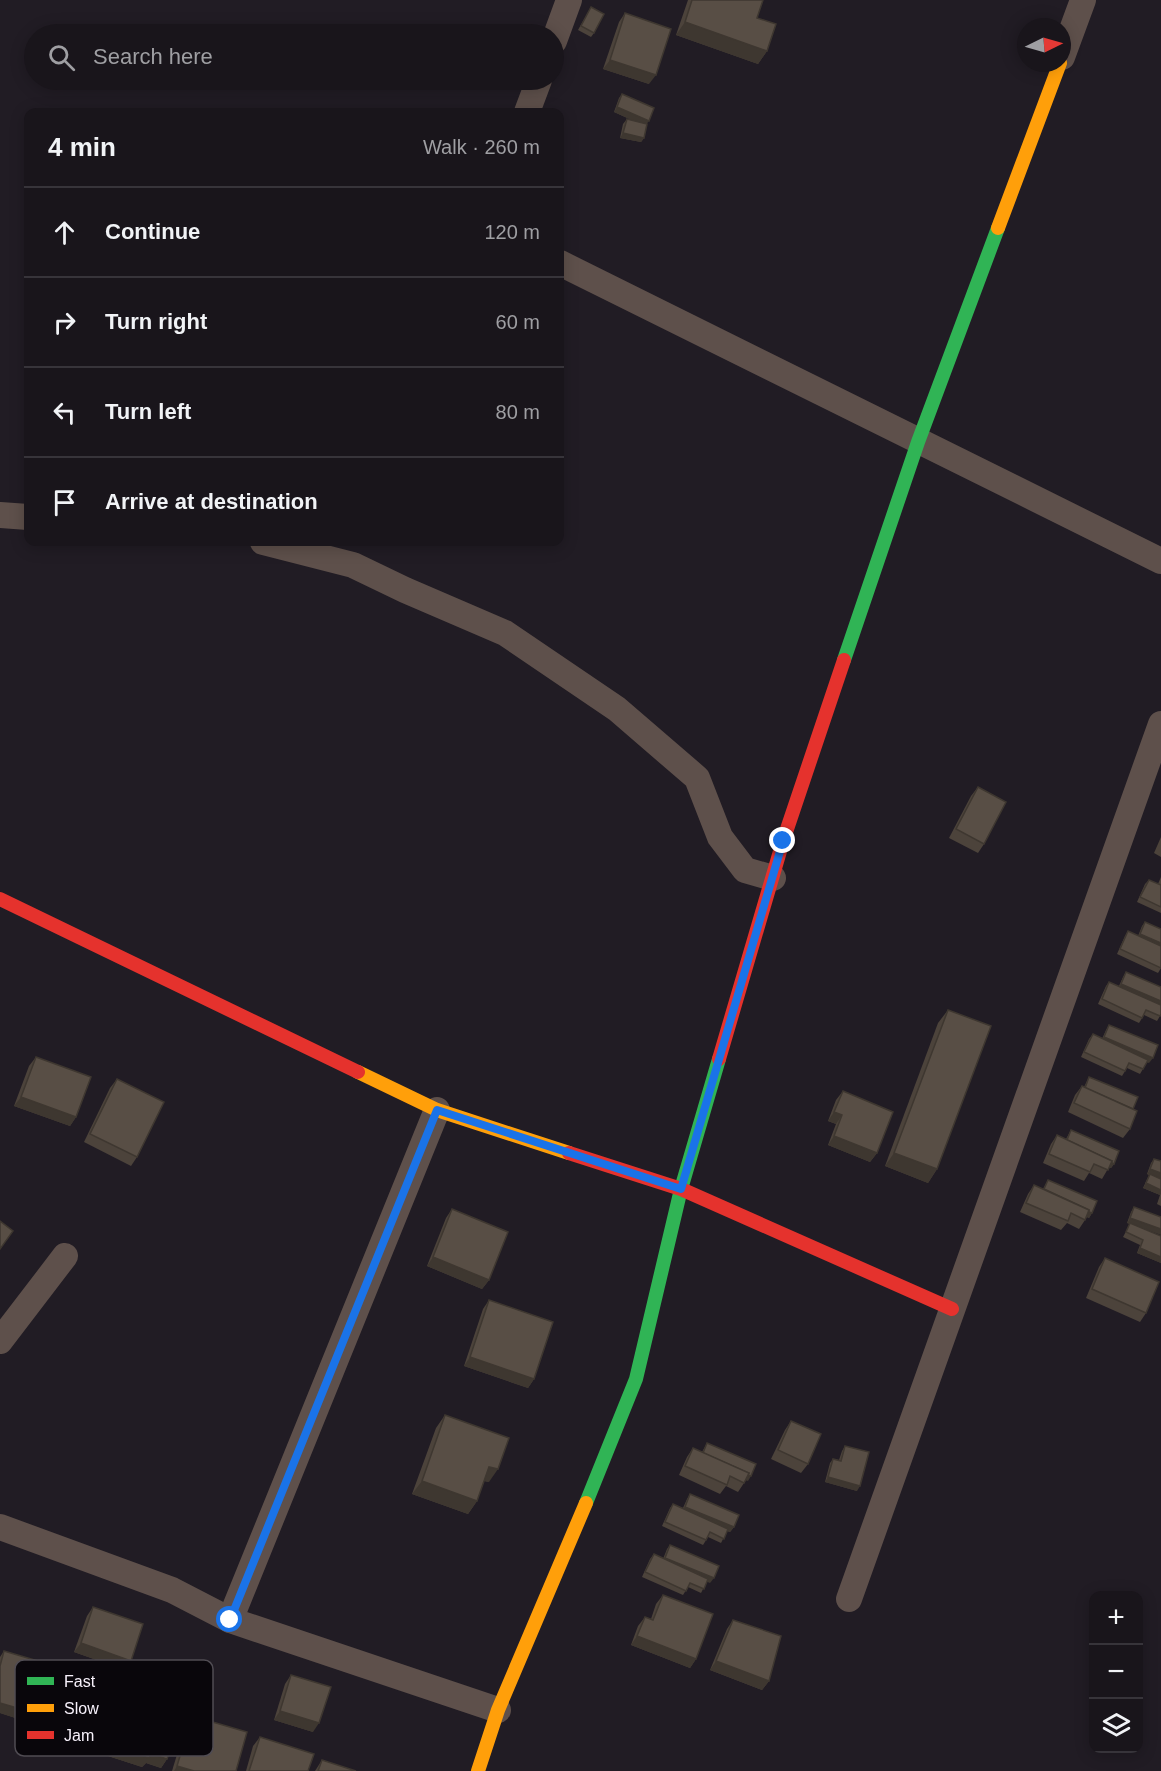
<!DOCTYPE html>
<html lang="en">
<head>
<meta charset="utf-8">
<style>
  :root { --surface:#19151b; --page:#221e24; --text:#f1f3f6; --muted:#9f9fa3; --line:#37343a }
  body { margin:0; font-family:Arial,sans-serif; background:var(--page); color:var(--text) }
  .controls { position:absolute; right:18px; bottom:18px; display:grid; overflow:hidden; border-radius:12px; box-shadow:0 3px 15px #0003 }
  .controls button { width:54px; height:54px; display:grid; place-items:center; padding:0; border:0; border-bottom:2px solid var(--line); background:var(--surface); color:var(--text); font:30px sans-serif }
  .compass { position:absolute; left:1017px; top:18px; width:54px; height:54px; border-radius:50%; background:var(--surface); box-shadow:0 3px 15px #0003; rotate:85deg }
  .stop { position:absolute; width:18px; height:18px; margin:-14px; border:4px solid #1a73e8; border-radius:50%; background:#fff }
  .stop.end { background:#1a73e8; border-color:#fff; box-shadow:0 2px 6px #0008 }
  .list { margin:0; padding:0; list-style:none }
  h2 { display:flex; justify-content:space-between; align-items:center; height:78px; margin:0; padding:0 24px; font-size:26px }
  h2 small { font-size:20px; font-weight:400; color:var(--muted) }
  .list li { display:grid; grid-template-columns:39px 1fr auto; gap:18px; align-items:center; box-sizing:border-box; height:90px; padding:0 24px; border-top:2px solid var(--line) }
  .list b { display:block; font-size:22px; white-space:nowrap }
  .list em { font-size:20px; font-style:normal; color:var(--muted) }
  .icon { flex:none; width:33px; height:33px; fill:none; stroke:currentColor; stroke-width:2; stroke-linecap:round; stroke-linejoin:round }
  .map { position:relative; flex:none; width:1161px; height:1771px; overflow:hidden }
  .search { position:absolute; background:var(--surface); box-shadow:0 3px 15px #0003; left:24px; top:24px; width:540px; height:66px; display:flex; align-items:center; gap:15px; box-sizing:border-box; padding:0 21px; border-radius:33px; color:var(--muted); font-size:22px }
  .panel { position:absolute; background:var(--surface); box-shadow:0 3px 15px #0003; left:24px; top:108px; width:540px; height:438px; border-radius:12px }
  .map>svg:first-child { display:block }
</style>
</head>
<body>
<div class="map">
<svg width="1161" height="1771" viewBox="0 0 1161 1771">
  <rect width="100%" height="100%" fill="#211c24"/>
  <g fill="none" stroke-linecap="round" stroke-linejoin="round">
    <!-- street -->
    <g stroke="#5e504b" stroke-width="26">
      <polyline points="554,41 569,0"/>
      <polyline points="1062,57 1083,0"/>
      <polyline points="527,112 539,80"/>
      <polyline points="560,263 1161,561"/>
      <polyline points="0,515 28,517"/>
      <polyline points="263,542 353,565 405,590 505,633 617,709 697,778 720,837 745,870 773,878"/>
      <polyline points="0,1341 65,1256"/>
      <polyline points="0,1527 172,1590 230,1620 498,1710"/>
      <polyline points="849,1599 1161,724"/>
      <polyline points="230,1620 437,1110"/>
    </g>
    <!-- fast -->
    <g stroke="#30b455" stroke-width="14">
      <polyline points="844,660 918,442 998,228"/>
      <polyline points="586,1503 636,1379 681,1189 719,1059"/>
    </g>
    <!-- slow -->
    <g stroke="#ff9f0a" stroke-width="14">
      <polyline points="998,228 1060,63"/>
      <polyline points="358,1072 437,1110 569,1153"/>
      <polyline points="478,1771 498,1710 586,1503"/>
    </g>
    <!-- jam -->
    <g stroke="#e5322d" stroke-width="14">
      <polyline points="0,899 358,1072"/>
      <polyline points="719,1059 783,841 844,660"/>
      <polyline points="569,1153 681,1189 952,1309"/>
    </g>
  </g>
  <!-- wall -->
  <g fill="#4c433b">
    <polygon points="688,0 763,0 757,18 767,51 758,64 676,35"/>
    <polygon points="591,7 594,33 591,37 578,30"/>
    <polygon points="625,13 649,84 603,69 619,22"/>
    <polygon points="622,94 647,124 644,138 641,142 620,138 623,124 627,119 634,121 614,112 619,98"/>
    <polygon points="978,787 984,844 978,853 949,838 971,796"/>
    <polygon points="1161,837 1161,857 1154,853"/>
    <polygon points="1161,877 1161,913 1137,902 1145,884 1149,880 1158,884"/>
    <polygon points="1145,922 1161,968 1158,973 1117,954 1125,936 1128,931 1138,936 1142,926"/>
    <polygon points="1126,972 1160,1016 1157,1021 1144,1015 1139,1023 1098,1004 1106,986 1109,982 1119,986 1123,977"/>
    <polygon points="948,1010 937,1169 928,1183 885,1166 938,1023"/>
    <polygon points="1109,1025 1149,1063 1147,1062 1140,1074 1127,1068 1122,1076 1081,1057 1089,1039 1093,1034 1102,1039 1106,1030"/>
    <polygon points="36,1057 76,1117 70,1126 14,1106 29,1066"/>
    <polygon points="1089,1077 1133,1109 1130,1129 1123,1138 1068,1112 1075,1095 1082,1086 1084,1087"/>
    <polygon points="117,1079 137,1157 131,1166 84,1142 110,1088"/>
    <polygon points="843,1091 877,1153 870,1162 828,1145 836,1124 828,1121 836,1100"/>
    <polygon points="1071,1130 1114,1164 1111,1168 1109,1167 1102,1179 1089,1173 1084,1181 1043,1163 1051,1144 1057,1135 1066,1139"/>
    <polygon points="1154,1159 1161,1161 1161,1206 1157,1204 1160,1195 1143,1188 1149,1175 1147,1174 1151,1163"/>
    <polygon points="1048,1180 1092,1213 1089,1218 1087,1217 1079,1229 1067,1223 1061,1230 1020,1212 1028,1194 1034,1185 1043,1189"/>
    <polygon points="1134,1207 1147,1230 1161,1236 1161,1263 1137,1253 1140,1245 1123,1237 1130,1224 1127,1223 1131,1212"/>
    <polygon points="452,1209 489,1280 482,1289 427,1266 446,1218"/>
    <polygon points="1105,1258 1146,1313 1140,1322 1086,1298 1099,1267"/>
    <polygon points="489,1300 534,1379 528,1388 464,1366 483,1309"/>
    <polygon points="445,1415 489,1482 484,1481 477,1501 468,1514 412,1494 436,1428"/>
    <polygon points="791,1421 808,1464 801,1473 771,1459 785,1430"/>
    <polygon points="707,1443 748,1481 746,1480 738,1492 726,1486 720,1494 679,1475 687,1457 693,1448 702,1452"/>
    <polygon points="845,1446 857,1491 825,1482 830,1463 833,1459 839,1460 842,1451"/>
    <polygon points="690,1494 734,1527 730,1532 727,1531 721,1543 708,1537 703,1545 662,1526 670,1508 673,1504 683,1508 687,1499"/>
    <polygon points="670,1545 710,1583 707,1581 701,1593 688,1587 683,1595 642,1577 650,1559 654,1554 663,1559 667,1549"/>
    <polygon points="663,1595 696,1659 690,1668 631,1645 638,1626 645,1617 651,1619 656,1604"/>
    <polygon points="93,1607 125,1670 74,1652 87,1616"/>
    <polygon points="733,1620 769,1681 762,1690 710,1670 727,1629"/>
    <polygon points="4,1651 41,1715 34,1724 0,1713 0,1657"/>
    <polygon points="61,1669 93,1753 55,1740 57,1734 38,1728 54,1678"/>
    <polygon points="291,1675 313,1732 274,1720 285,1684"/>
    <polygon points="132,1693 167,1759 161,1768 146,1763 142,1767 108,1756 126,1702"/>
    <polygon points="192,1716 236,1771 172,1771 186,1725"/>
    <polygon points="260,1737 308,1771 246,1771 253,1746"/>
    <polygon points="322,1760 356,1771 315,1771"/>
  </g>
  <!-- shaded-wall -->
  <g fill="#3e3730">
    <polygon points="685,22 767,51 758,64 676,35"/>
    <polygon points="610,60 656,75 649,84 603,69"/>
    <polygon points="617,107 649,121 645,126 614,112"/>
    <polygon points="623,133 644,138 641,142 620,138"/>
    <polygon points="1140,934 1161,943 1161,949 1136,939"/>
    <polygon points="1121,984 1161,1001 1161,1007 1118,989"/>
    <polygon points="1104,1037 1153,1058 1149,1063 1101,1042"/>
    <polygon points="21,1097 76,1117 70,1126 14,1106"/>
    <polygon points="834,1112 842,1115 836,1124 828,1121"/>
    <polygon points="834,1136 877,1153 870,1162 828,1145"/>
    <polygon points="1062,1148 1114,1164 1111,1168"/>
    <polygon points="894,1153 937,1169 928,1183 885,1166"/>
    <polygon points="1150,1169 1161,1173 1161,1179 1147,1174"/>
    <polygon points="1146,1183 1161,1190 1161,1194 1160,1195 1143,1188"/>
    <polygon points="1040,1197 1092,1213 1089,1218"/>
    <polygon points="1130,1218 1161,1229 1161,1235 1127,1223"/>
    <polygon points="1140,1248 1161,1257 1161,1263 1137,1253"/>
    <polygon points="433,1257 489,1280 482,1289 427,1266"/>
    <polygon points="470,1357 534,1379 528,1388 464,1366"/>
    <polygon points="699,1460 751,1476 748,1481"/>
    <polygon points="489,1467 498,1469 489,1482 480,1480"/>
    <polygon points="828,1477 860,1486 857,1491 825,1482"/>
    <polygon points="422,1481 477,1501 468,1514 412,1494"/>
    <polygon points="685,1507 734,1527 730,1532 681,1512"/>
    <polygon points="665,1558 714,1578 710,1583 662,1562"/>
    <polygon points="637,1636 696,1659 690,1668 631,1645"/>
    <polygon points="81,1643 131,1661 125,1670 74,1652"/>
    <polygon points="716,1661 769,1681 762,1690 710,1670"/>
    <polygon points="0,1703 41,1715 34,1724 0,1713"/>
    <polygon points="280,1711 319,1723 313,1732 274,1720"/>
    <polygon points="44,1719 64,1725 57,1734 38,1728"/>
    <polygon points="62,1731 100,1744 93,1753 55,1740"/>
    <polygon points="114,1747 151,1754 167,1759 161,1768 146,1763 142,1767 108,1756"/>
    <polygon points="177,1766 193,1771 174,1771"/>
  </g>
  <!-- building -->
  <g fill="#584e45" stroke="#3e3730" stroke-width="1.5">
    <polygon points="692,0 763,0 757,18 776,24 767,51 685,22"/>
    <polygon points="591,7 604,14 594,33 581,26"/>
    <polygon points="625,13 671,29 656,75 610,60"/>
    <polygon points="622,94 654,108 649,121 617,107"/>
    <polygon points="627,119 647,124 644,138 623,133"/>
    <polygon points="978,787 1006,802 984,844 956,829"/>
    <polygon points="1149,880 1161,885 1161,907 1140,897"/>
    <polygon points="1145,922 1161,929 1161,943 1140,934"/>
    <polygon points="1128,931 1161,946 1161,968 1120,949"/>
    <polygon points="1126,972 1161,987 1161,1001 1121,984"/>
    <polygon points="1109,982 1161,1005 1161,1014 1160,1016 1146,1010 1142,1018 1102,999"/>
    <polygon points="948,1010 991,1026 937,1169 894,1153"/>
    <polygon points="1109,1025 1158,1045 1153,1058 1104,1037"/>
    <polygon points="1093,1034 1148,1060 1143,1069 1129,1063 1125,1071 1084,1052"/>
    <polygon points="36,1057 91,1077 76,1117 21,1097"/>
    <polygon points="1089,1077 1138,1097 1133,1109 1085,1088"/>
    <polygon points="117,1079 164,1102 137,1157 90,1134"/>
    <polygon points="1082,1086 1137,1111 1130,1129 1074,1103"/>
    <polygon points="843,1091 893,1112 877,1153 834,1136 842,1115 834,1112"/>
    <polygon points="1071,1130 1119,1151 1114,1164 1111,1162 1112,1161 1067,1140"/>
    <polygon points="1057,1135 1112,1161 1108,1170 1094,1164 1090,1172 1049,1154"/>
    <polygon points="1154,1159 1161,1161 1161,1173 1150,1169"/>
    <polygon points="1150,1174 1161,1179 1161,1190 1146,1183"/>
    <polygon points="1048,1180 1097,1201 1092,1213 1089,1212 1089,1210 1044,1189"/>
    <polygon points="1034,1185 1089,1210 1085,1220 1071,1213 1068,1221 1026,1203"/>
    <polygon points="1134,1207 1161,1217 1161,1229 1130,1218"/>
    <polygon points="452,1209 508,1232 489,1280 433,1257"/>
    <polygon points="0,1221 13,1231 0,1249"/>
    <polygon points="1130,1223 1161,1236 1161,1257 1140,1248 1143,1240 1126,1232"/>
    <polygon points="1105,1258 1159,1282 1146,1313 1092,1289"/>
    <polygon points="489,1300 553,1322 534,1379 470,1357"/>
    <polygon points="445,1415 509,1438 498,1469 489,1467 477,1501 422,1481"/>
    <polygon points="791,1421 821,1434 808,1464 778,1450"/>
    <polygon points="707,1443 756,1464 751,1476 748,1475 749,1473 703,1453"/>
    <polygon points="845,1446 869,1452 860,1486 828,1477 833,1459 841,1461"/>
    <polygon points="693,1448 749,1473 744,1483 730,1476 727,1485 685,1466"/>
    <polygon points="690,1494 739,1515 734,1527 685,1507"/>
    <polygon points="673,1504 728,1529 724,1539 710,1532 706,1540 665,1522"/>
    <polygon points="670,1545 719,1566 714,1578 665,1558"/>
    <polygon points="654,1554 708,1579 704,1589 690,1583 686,1591 645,1572"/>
    <polygon points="663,1595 713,1614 696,1659 637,1636 645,1617 653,1620"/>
    <polygon points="93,1607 143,1624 131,1661 81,1643"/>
    <polygon points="733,1620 781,1636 769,1681 716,1661"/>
    <polygon points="4,1651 55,1666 41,1715 0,1703 0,1666"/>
    <polygon points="291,1675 331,1687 319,1723 280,1711"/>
    <polygon points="132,1693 184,1710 167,1759 151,1754 149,1758 114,1747"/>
    <polygon points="192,1716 247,1732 236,1771 194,1771 177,1766"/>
    <polygon points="260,1737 314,1754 308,1771 249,1771"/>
    <polygon points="322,1760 356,1771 318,1771"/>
  </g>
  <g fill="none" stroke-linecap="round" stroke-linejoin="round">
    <!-- route -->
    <polyline stroke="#1a73e8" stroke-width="8" points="230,1620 437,1110 681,1189 783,841"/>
  </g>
  <!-- legend -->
  <rect x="15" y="1660" width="198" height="96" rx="9" fill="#09060b" stroke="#504c53" stroke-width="1.5"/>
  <rect x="27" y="1677" width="27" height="8" fill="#30b455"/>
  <rect x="27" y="1704" width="27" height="8" fill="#ff9f0a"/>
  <rect x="27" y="1731" width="27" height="8" fill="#e5322d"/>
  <g font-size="16" fill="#f7f1fb">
    <text x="64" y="1687">Fast</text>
    <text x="64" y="1714">Slow</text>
    <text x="64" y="1741">Jam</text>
  </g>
</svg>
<div class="controls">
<button>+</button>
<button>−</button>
<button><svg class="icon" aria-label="layers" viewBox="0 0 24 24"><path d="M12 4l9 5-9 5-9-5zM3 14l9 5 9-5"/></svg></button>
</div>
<svg class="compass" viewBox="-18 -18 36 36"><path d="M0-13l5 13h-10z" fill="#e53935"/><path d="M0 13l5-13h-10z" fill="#9f9fa3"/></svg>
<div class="stop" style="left:230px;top:1620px"></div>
<div class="stop end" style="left:783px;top:841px"></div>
<div class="search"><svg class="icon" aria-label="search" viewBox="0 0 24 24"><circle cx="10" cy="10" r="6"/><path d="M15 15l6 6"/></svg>Search here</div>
<section class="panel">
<h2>4 min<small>Walk · 260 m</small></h2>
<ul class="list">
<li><svg class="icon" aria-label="ahead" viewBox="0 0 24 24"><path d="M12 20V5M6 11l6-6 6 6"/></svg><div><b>Continue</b></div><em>120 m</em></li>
<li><svg class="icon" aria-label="right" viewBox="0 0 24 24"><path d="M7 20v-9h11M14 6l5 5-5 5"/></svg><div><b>Turn right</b></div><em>60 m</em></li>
<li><svg class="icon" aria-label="left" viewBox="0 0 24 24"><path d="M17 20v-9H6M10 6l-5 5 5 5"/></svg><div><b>Turn left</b></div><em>80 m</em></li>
<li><svg class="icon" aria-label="arrive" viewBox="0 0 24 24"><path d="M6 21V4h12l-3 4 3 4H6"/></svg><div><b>Arrive at destination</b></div></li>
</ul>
</section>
</div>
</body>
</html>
